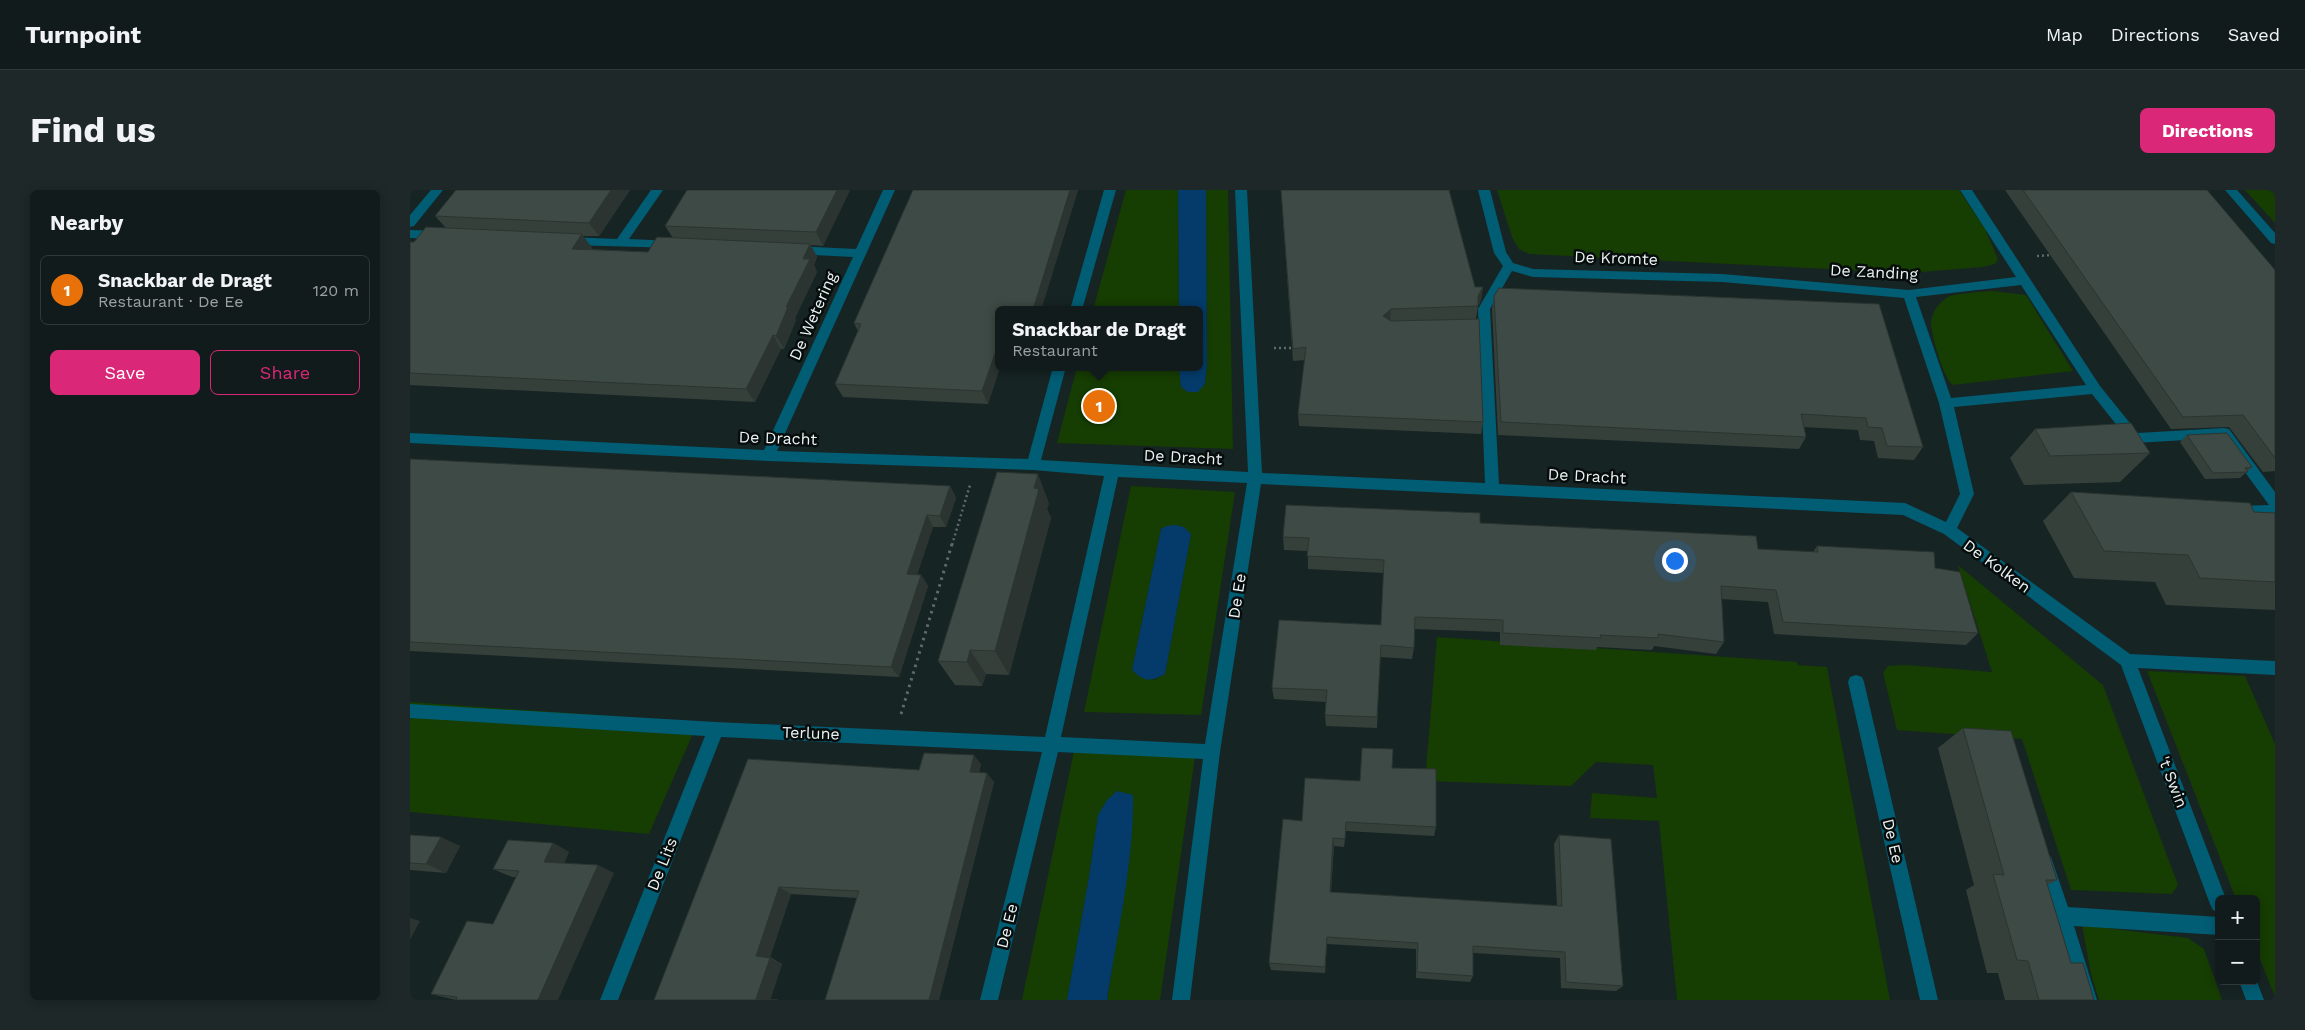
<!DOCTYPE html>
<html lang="en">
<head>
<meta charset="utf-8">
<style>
  :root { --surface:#111b1b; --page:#1e2828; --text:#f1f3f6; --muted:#9ca1a3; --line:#30393a; --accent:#db2777 }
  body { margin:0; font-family:"Work Sans",sans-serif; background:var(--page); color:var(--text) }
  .controls { position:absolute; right:15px; bottom:15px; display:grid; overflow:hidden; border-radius:8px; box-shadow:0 2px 12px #0003 }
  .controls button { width:45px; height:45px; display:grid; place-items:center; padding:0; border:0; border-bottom:1px solid var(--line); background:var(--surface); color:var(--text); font:25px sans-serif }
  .you { position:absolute; left:1264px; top:370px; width:18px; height:18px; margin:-12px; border:4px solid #fff; border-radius:50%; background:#1a73e8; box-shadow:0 0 0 8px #1a73e833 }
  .badge { display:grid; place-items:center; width:32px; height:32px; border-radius:50%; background:var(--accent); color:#fff; font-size:16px; font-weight:700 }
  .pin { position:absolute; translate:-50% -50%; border:2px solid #fff; box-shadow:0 1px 5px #0006 }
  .popup { position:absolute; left:585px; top:116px; width:208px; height:65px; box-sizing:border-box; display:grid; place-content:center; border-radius:8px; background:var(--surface); filter:drop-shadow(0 1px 4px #0005); font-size:16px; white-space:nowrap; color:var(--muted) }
  .popup b { font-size:19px; color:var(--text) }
  .popup::after { content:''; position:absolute; left:50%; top:100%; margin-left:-10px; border:10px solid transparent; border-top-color:var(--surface) }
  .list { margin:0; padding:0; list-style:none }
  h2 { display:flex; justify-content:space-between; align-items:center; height:65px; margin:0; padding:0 20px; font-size:21px }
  h2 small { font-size:16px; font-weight:400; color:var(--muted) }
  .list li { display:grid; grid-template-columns:32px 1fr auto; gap:15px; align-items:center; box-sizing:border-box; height:70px; margin:0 10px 10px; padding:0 10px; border:1px solid var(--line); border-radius:8px }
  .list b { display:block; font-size:19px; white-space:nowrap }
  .list p { margin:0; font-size:16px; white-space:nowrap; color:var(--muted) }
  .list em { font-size:16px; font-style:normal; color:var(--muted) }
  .actions { display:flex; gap:10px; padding:15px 20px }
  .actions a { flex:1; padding:11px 0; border:1px solid var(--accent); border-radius:8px; text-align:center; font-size:18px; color:var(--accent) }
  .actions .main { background:var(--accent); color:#fff }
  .map { position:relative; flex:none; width:1865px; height:810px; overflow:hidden; border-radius:8px }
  header { display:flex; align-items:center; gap:30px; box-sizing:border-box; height:70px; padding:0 25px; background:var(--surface); border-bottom:1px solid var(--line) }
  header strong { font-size:24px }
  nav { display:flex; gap:28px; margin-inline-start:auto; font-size:18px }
  .intro { display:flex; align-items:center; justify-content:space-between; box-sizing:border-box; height:120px; padding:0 30px }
  h1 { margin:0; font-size:35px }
  .button { padding:12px 22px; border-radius:8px; background:var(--accent); color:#fff; font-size:18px; font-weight:700 }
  main { display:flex; gap:30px; padding:0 30px }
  aside { flex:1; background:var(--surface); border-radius:8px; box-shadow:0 2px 12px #0003 }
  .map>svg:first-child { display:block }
</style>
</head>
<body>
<header>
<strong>Turnpoint</strong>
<nav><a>Map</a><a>Directions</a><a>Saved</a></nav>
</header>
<div class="intro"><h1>Find us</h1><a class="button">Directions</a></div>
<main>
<aside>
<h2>Nearby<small></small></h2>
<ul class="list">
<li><span class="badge" style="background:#e8710a">1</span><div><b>Snackbar de Dragt</b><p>Restaurant · De Ee</p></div><em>120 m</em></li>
</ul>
<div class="actions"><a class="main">Save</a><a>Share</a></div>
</aside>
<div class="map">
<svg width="1865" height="810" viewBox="0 0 1865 810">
  <rect width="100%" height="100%" fill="#172424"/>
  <!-- green -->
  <g fill="#163d02" fill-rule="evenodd">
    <polygon points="716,0 768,0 769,120 683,120"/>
    <polygon points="796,0 818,0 823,259 647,253 667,177 769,177 771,197 778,202 795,195 797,174"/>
    <polygon points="1087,0 1549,0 1575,39 1588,69 1585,74 1573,77 1498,83 1119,64 1109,59 1102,47"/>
    <polygon points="1835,0 1865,0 1865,33"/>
    <path d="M1582 101 1616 105 1663 181 1543 195C1533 188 1522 147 1521 134 1521 123 1528 114 1536 108 1543 103 1572 102 1582 101Z"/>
    <path d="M721 296 825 302 791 525 674 522ZM757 336 781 344 755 484 744 490 722 480 751 339Z"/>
    <polygon points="1548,375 1693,495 1768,695 1762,704 1661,700 1612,549 1487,540 1473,483 1478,476 1496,475 1582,482"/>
    <polygon points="1027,447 1387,472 1387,475 1417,477 1480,810 1267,810 1249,631 1180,628 1182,603 1247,608 1243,575 1186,572 1161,596 1015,591"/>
    <polygon points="1737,481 1835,486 1865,554 1865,807 1846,759 1846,709 1826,709"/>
    <polygon points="0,512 288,532 239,644 0,622"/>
    <polygon points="665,556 785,567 750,810 697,810 718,675 688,625 679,687 657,810 612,810"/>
    <polygon points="1672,735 1778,748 1794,759 1812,810 1689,810 1681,784"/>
  </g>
  <!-- water -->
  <g fill="#043b6a">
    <polygon points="768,0 796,0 797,174 795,194 788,202 778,202 771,197 769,177 789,177 789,120 769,120"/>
    <path d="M765 335 774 337 781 344 755 484C740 492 734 492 722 480L751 339 757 336Z"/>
    <path d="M707 601 723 605C724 672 707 744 697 810H657L679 687 688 625 697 610Z"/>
  </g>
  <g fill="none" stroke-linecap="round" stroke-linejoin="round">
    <!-- path-far1 -->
    <g stroke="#5f6b6b" stroke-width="2.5" stroke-dasharray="2 3" stroke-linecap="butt">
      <polyline points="1627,66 1643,65"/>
      <polyline points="864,158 886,158"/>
      <polyline points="542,355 560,295"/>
    </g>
    <!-- path -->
    <polyline stroke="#5f6b6b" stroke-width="3" stroke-dasharray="2.5 4.5" stroke-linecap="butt" points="491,524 542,354"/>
    <!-- minor -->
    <g fill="#015d74" fill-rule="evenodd">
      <polygon points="21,0 33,0 4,36 0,37 0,25"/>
      <polygon points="241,0 253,0 219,49 263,51 267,52 269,55 267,58 159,55 153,51 159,47 207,49"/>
      <path d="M473 0H485L367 261 618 269 643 177H656L631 270 838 282 825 0H837L852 283 1075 293 1068 119 1093 76 1084 63 1068 0H1080L1096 62 1103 73 1123 79 1312 84 1499 100 1606 87 1550 0H1562L1690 196 1728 243 1814 238 1819 239 1865 302V327L1820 326 1818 322 1820 318 1825 316 1859 315 1810 248 1725 253 1720 252 1682 204 1544 217 1564 304 1547 338 1720 464 1865 471V485L1728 478 1816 709H1809V723L1803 720 1800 714 1711 475 1534 344 1493 325 851 294 810 562 780 810H762L793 569 648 562 588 810H570L632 562 311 547 208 810H190L295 546 0 528V514L306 532 635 547 694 286 623 280 358 271 0 253V243L354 260 443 67 384 64 378 60 384 56 446 59ZM1102 81 1123 87 1312 92 1494 108 1529 213 1550 304 1536 332 1495 313 1089 294 1080 119ZM1611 95 1676 195 1541 208 1506 107ZM708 287 837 293 795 554 651 547Z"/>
      <polygon points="694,0 706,0 672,120 660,120"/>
      <polygon points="1815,0 1827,0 1865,43 1865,54 1861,53"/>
      <polygon points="0,40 28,41 34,45 28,49 0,48"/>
      <polygon points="1446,485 1452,487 1454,492 1528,810 1510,810 1438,492 1440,487"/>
      <polygon points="1635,664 1641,667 1658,717 1809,727 1809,745 1664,736 1687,810 1669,810 1626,673 1629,667"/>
      <polygon points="1846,789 1854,810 1836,810 1829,791 1846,791"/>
    </g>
  </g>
  <!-- wall -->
  <g fill="#35403b">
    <polygon points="46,0 220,0 189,46 173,46 182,58 181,59 238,62 263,48 255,36 440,0 413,56 401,55 407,67 404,75 407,82 385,128 386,130 374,159 371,159 345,212 0,195 0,52 4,52 36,38 25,26"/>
    <polygon points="503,0 668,0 631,120 589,120 589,177 590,177 578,214 433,207 425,194 448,141 444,133"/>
    <polygon points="871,0 1065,97 1073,97 1071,110 1068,116 1066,129 1073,232 1071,244 889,236 888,224 895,170 883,171"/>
    <polygon points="1595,0 1797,0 1865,80 1865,281 1853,282 1819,237 1761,239"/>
    <polygon points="1084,106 1469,114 1513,257 1504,270 1468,268 1464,251 1450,250 1448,240 1394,237 1396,247 1389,259 1088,245 1082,119"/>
    <polygon points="1625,239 1740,263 1710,292 1614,295 1600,268"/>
    <polygon points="1777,245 1842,277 1830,288 1795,289 1770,252"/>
    <polygon points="0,269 540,296 546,308 536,337 523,337 507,384 511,385 518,396 489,487 0,461"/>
    <polygon points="1661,302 1844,322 1865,323 1865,420 1756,415 1745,392 1664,388 1633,331"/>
    <polygon points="639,313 637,319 641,328 599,485 576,484 572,496 545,495 528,471"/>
    <polygon points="1070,333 1348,359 1403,362 1407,356 1525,378 1568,443 1556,455 1364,444 1358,412 1311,409 1314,452 1306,464 1244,456 1242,460 1187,457 1186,460 1090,455 1090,442 1004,439 1004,458 1002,469 970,467 967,538 916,536 915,525 916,512 864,509 862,498 971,435 974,383 898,379 898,361 874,360 873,347"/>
    <polygon points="1553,538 1647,690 1637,695 1661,773 1684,810 1595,810 1588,783 1577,783 1556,700 1564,695 1528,558"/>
    <polygon points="338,569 509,580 571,574 569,582 584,592 529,810 415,810 447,708 381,704 360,767 372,774 360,810 244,810"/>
    <polygon points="982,578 1026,637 1024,646 936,641 934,657 924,656 921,702 1147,716 1144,654 1149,645 1213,796 1206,801 1151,798 1150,768 1063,763 1063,786 1060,792 1006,788 1006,759 917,754 915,783 861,780 859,773 892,631 950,591"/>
    <polygon points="0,645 50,656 36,683 0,680"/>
    <polygon points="143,653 159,662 154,673 204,683 46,810 21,804 83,734 106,687 102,687 83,679"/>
  </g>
  <!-- shaded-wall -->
  <g fill="#2b3430">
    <polygon points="201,0 220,0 189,46 179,33"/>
    <polygon points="427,0 440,0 413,56 406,42"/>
    <polygon points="660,0 668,0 631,120 623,120"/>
    <polygon points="172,44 182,58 172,72 162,59"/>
    <polygon points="400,54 407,67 404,75 407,82 385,128 386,130 374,159 366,146 393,69"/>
    <polygon points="1073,97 1071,110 1068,116 1068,106"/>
    <polygon points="981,119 980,132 973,126"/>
    <polygon points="363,145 371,159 345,212 336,199"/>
    <polygon points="589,152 589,177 590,177 578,214 572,201"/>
    <polygon points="628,284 639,313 637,319 641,328 599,485 585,461 624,298"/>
    <polygon points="540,296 546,308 536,337 530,326"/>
    <polygon points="517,325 523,337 504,395 497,384"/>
    <polygon points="511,385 518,396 489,487 481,477"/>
    <polygon points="560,460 576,484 572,496 557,472"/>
    <polygon points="564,565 571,574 567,591 560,582"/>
    <polygon points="577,583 584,592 529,810 519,810"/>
    <polygon points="31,647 50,656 36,683 16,674"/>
    <polygon points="923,648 924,656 920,710 920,702"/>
    <polygon points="143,653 159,662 151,680 134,672"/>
    <polygon points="188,675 204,683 148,810 128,810"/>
    <polygon points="369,697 381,704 358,772 346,766"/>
    <polygon points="0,728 10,731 0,750"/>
    <polygon points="917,747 917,754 915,783 915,777"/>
    <polygon points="360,768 372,774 360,810 346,809"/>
  </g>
  <!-- building -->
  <g fill="#3e4a45" stroke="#2b3430">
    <polygon points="46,0 201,0 179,33 25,26"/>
    <polygon points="277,0 427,0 406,42 255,36"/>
    <polygon points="503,0 660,0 623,120 589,120 589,152 572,201 425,194 451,134 444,133"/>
    <polygon points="871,0 1039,0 1065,97 1073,97 1068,106 1068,116 981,119 973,126 981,131 1069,129 1073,232 888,224 896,157 883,159"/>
    <polygon points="1613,0 1797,0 1865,80 1865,268 1833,225 1773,227"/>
    <polygon points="16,37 172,44 162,59 238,62 247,47 400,54 393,69 400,69 376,117 378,117 366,146 363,145 336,199 0,183 0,52 4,52"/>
    <polygon points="1089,98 1469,114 1513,257 1477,256 1472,238 1458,237 1456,228 1391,224 1396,247 1091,232 1084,106"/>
    <polygon points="1721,233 1740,263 1640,266 1625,239"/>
    <polygon points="1817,243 1842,277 1835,278 1838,282 1803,283 1777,245"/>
    <polygon points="0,269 540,296 530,326 517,325 497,384 511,385 481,477 0,452"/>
    <polygon points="587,282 628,284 624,298 629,299 585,461 560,460 557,472 528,471"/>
    <polygon points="1661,302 1840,313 1844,322 1865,323 1865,392 1790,388 1778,365 1694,361"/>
    <polygon points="876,315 1070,323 1070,333 1346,346 1348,359 1408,362 1407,356 1524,362 1525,378 1550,382 1568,443 1373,432 1366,400 1311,396 1314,452 1248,444 1248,448 1190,445 1191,448 1093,443 1093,430 1005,427 1004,458 971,455 967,527 915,525 917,500 862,498 869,430 971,435 974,370 897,366 899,348 873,347"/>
    <polygon points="1553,538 1601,541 1647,690 1636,690 1661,773 1673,773 1684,810 1629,810 1618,771 1607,770 1583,684 1594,685"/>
    <polygon points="952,558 983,559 982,578 1026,579 1026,637 936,632 935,649 923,648 920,702 1152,716 1149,645 1201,649 1213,796 1156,792 1155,762 1063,756 1063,786 1007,782 1008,753 917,747 915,777 859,773 873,629 892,631 895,588 950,591"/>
    <polygon points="514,563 564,565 560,582 577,583 519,810 415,810 449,701 369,697 346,766 360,768 346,809 368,810 244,810 338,569 509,580"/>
    <polygon points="0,645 31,647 16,674 0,673"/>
    <polygon points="98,650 143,653 134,672 188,675 128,810 46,810 47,807 21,804 57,731 83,734 109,681 83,679"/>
  </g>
  <g text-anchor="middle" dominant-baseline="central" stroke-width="5" stroke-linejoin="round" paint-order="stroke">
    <!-- street labels -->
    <g font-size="16" fill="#ebf3f3" stroke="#070c0c">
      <text transform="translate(1206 68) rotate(2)">De Kromte</text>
      <text transform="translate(1464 82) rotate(3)">De Zanding</text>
      <text transform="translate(403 126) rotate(-66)">De Wetering</text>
      <text transform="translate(368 248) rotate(2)">De Dracht</text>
      <text transform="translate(773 267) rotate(3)">De Dracht</text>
      <text transform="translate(1177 286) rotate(3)">De Dracht</text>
      <text transform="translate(1587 376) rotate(36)">De Kolken</text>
      <text transform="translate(827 406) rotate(-81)">De Ee</text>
      <text transform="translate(401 543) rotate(2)">Terlune</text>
      <text transform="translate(1763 592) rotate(69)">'t Swin</text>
      <text transform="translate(1483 651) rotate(77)">De Ee</text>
      <text transform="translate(252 674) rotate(-68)">De Lits</text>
      <text transform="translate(597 736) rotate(-76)">De Ee</text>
    </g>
  </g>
</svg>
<div class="controls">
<button>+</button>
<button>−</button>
</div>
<div class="you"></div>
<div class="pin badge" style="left:689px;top:216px;background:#e8710a">1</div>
<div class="popup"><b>Snackbar de Dragt</b>Restaurant</div>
</div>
</main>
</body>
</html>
